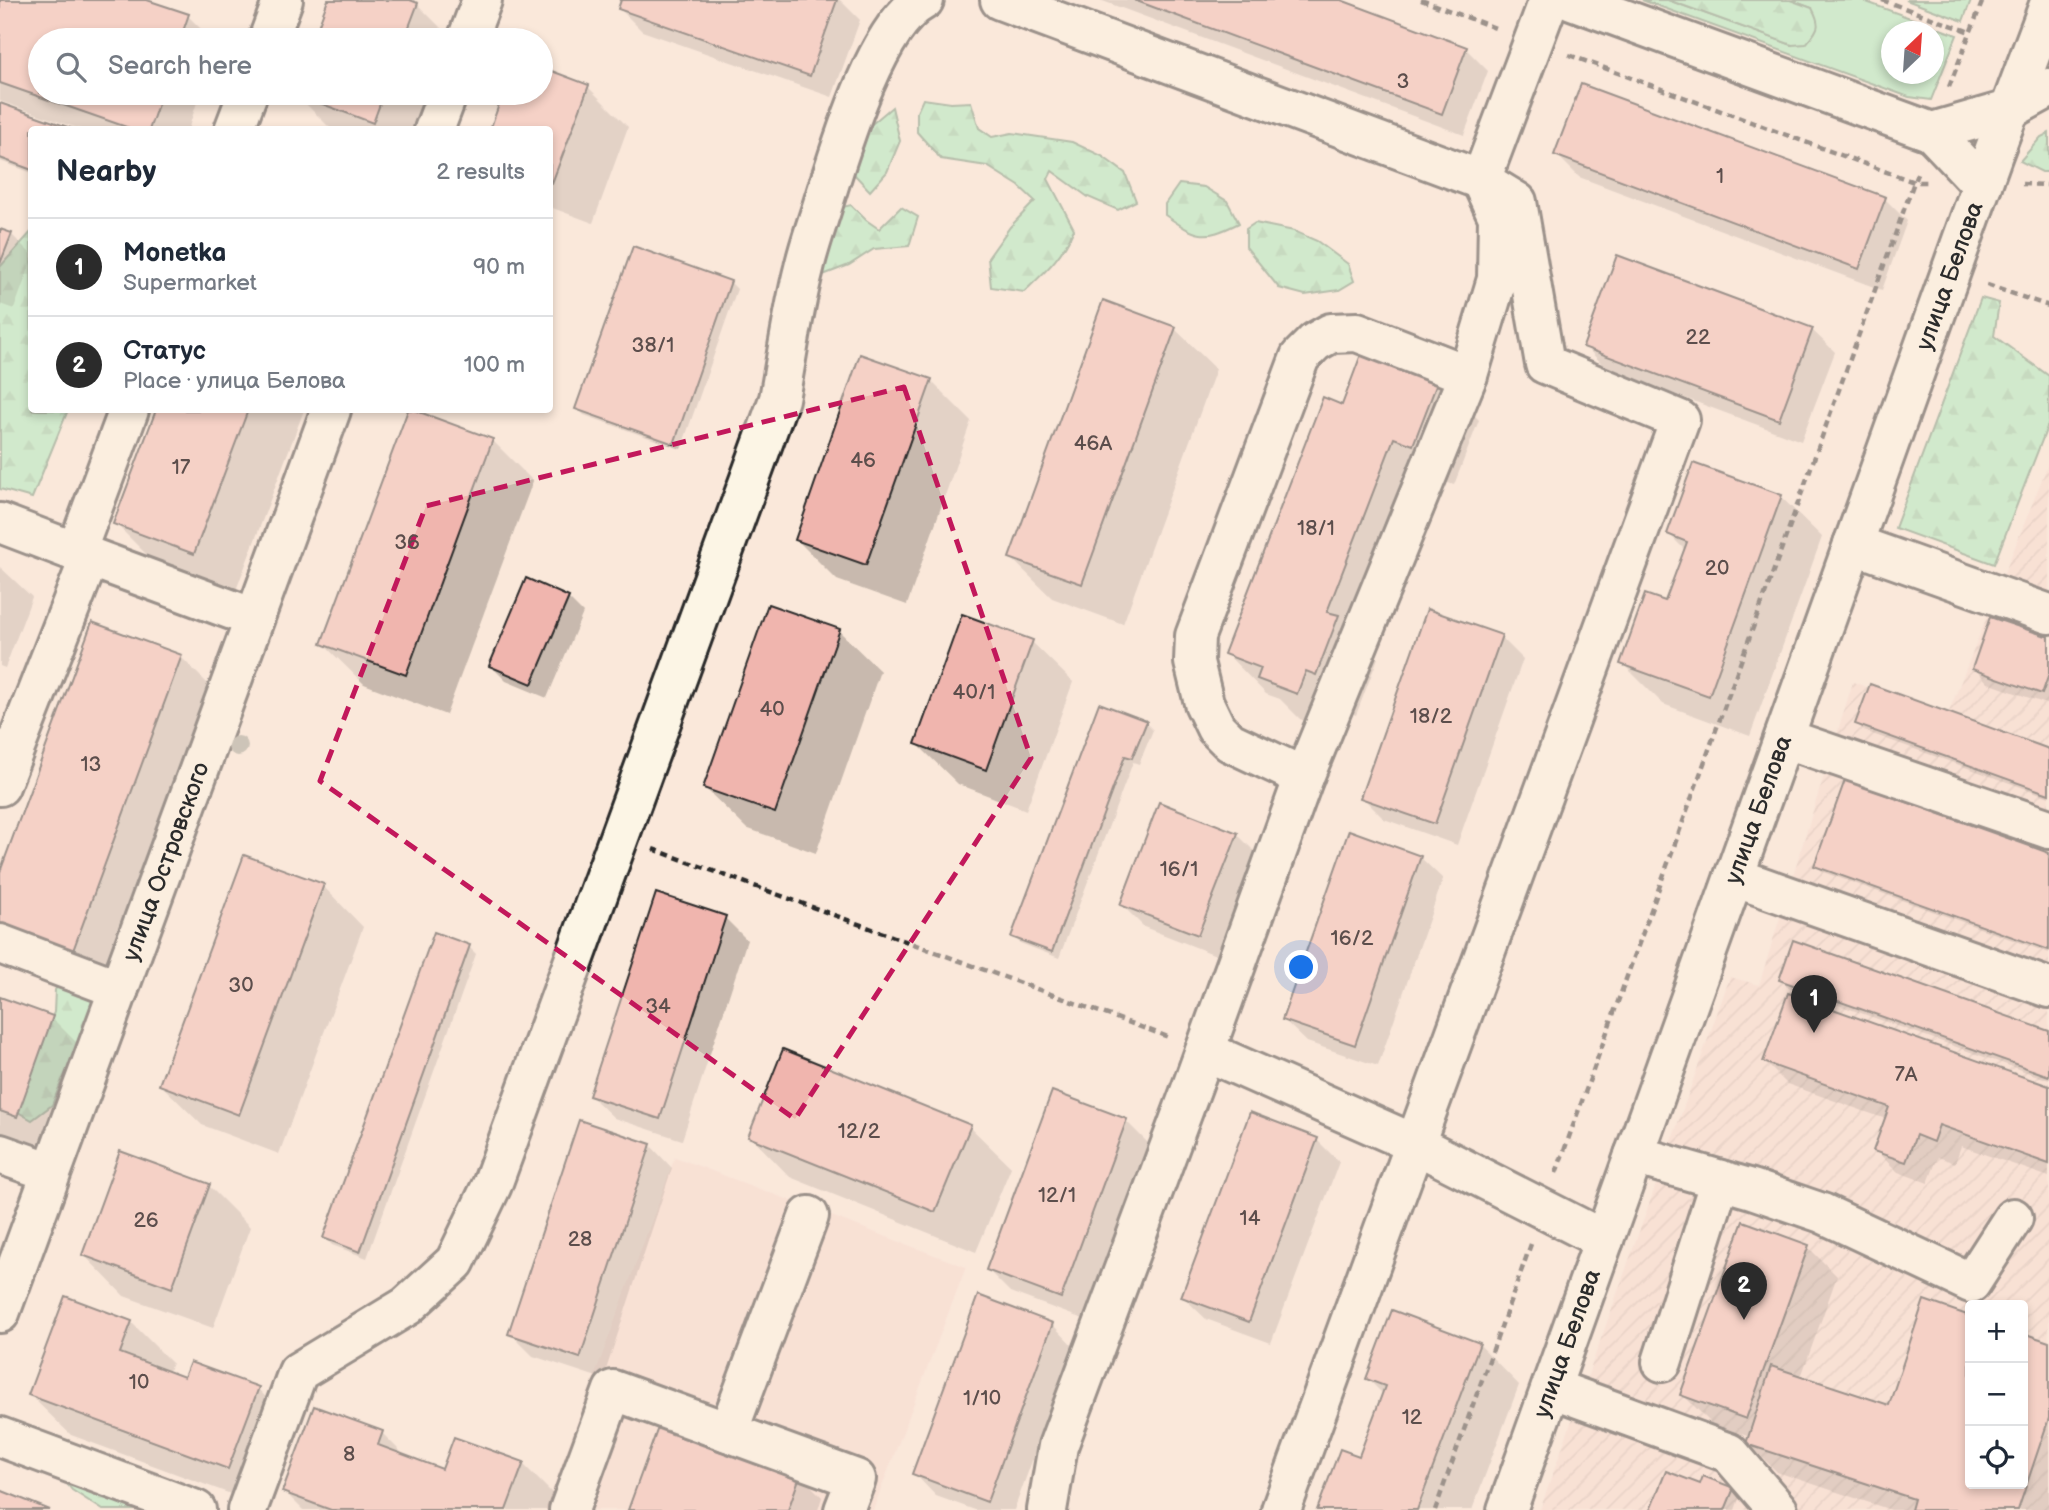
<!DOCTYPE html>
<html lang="en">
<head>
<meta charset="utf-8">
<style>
  :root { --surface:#fff; --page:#f2f2f3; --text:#1f2937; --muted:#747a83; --line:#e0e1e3; --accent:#2b2b2b }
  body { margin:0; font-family:"Balsamiq Sans",sans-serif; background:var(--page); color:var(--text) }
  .controls { position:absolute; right:21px; bottom:21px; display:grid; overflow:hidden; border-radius:7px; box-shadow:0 4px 10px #0003 }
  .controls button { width:63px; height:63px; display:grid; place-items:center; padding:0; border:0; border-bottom:2px solid var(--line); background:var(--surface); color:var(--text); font:35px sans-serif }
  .compass { position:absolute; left:1881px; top:21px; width:63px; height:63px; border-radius:50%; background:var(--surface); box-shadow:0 4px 10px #0003; rotate:25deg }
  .you { position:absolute; left:1302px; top:968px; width:24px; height:24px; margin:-18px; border:5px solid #fff; border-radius:50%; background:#1a73e8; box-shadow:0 0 0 10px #1a73e833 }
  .badge { display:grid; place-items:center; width:46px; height:46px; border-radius:50%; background:var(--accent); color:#fff; font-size:23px; font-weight:700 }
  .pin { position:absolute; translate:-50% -58px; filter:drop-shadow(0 2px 4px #0008) }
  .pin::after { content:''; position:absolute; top:37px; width:24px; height:21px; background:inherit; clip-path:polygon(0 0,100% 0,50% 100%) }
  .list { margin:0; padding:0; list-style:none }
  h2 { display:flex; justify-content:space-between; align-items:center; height:91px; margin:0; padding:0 28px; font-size:30px }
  h2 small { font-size:23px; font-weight:400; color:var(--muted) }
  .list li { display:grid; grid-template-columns:46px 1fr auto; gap:21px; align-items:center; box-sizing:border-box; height:98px; padding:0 28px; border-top:2px solid var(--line) }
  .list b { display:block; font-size:26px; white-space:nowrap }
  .list p { margin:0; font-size:23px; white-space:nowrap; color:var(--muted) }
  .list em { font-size:23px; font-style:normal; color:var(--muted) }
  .icon { flex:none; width:38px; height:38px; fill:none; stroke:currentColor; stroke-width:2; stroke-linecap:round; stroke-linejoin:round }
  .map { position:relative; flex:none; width:2049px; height:1510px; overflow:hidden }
  .search { position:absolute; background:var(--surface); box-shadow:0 4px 10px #0003; left:28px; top:28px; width:525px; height:77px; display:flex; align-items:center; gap:18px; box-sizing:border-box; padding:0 24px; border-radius:38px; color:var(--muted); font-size:26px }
  .panel { position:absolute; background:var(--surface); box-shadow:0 4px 10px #0003; left:28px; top:126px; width:525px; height:287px; border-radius:7px }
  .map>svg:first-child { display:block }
</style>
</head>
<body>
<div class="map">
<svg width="2049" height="1510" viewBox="0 0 2049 1510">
  <defs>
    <pattern id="industrial-furrows" width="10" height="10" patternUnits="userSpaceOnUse" patternTransform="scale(1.75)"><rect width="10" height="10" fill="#f7d9cd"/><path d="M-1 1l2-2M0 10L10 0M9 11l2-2" fill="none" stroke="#d4bab0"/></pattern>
    <pattern id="forest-firs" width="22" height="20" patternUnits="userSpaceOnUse" patternTransform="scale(1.75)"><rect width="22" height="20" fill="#a1ebba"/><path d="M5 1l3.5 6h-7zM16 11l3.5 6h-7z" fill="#8bcaa0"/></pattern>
  </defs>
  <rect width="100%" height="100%" fill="#fae8da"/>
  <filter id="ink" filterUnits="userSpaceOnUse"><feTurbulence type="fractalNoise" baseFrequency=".0143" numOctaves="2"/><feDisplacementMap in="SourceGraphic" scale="14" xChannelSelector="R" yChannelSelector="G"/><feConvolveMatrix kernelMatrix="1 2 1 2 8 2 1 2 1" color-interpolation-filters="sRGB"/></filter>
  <g filter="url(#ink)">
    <!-- built -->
    <polygon fill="#f7d9cd" points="675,1157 966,1267 873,1510 545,1510"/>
    <!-- industrial -->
    <g fill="url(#industrial-furrows)" fill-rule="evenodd">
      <polygon points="2049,462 2049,751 1948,714"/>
      <path d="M1853 682 2049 755V1510H1540L1730 977 1759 985ZM1970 1305H2023V1484H1970Z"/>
    </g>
    <!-- green -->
    <g fill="#a1ebba" stroke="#668b72" stroke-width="2" fill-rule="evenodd">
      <path d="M1642 0H1668L1792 45 1812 8 1790 0H1861L1957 35 1931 100 1909 97ZM1892 32H1934V74H1892Z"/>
      <polygon points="1906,0 1971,0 1963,21"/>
    </g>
    <!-- forest -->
    <g fill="url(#forest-firs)" stroke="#668b72" stroke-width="2">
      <path d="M1668 0H1790L1812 8C1822 27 1818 29 1806 44L1792 45Z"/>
      <path d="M923 99 951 103 971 102 979 128 992 137 1012 133 1072 142 1102 156 1125 173 1136 201 1118 210 1088 197 1052 171 1048 179 1074 229C1062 257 1046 271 1024 292L991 287 988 258 1010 227 1035 201 1019 186 987 166 941 159 917 132V112Z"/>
      <polygon points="892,107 900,141 887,172 870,191 852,172 860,134"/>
      <polygon points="2049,133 2049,172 2042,172 2020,161 2041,137"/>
      <path d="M1179 184 1204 187 1227 201 1239 223C1203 241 1197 237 1165 215V204Z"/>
      <polygon points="851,205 866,220 879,229 901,207 918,217 909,246 874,249 849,265 823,275 823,241 826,211"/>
      <polygon points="1255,223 1294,231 1317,241 1348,264 1354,281 1339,290 1305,295 1279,288 1246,247 1246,229"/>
      <polygon points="31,232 32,410 68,410 32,498 0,489 0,267"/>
      <polygon points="1981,298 1999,303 1994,336 2049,376 2049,422 1994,564 1895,528"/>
      <polygon points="67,970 102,999 86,1019 80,1041 77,1065 62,1080 52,1105 32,1120 18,1112 54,1012 55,990"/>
      <polygon points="56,1470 188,1510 103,1510 72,1490"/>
    </g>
    <!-- shadow -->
    <g fill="#0003">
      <polygon points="0,0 141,0 188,16 212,40 40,40 40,93 200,93 188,130 83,130 0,101"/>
      <polygon points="330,0 405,0 417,4 453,40 315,40"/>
      <polygon points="623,0 840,0 860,20 832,97 642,31 620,9"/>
      <polygon points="1100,0 1336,0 1466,49 1488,71 1464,135"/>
      <polygon points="541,69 588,87 628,127 593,223 550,207 550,130 492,130 505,93 541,93"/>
      <polygon points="295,93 439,93 426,130 332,130"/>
      <polygon points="0,105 32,130 32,173 0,161"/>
      <polygon points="1556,154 1885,199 1907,221 1882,290 1579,177"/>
      <polygon points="0,231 11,234 32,255 32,260 14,309 0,304"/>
      <polygon points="1618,257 1812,330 1835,352 1801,441 1607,369 1585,346"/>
      <polygon points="730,282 737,289 681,449 584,415 577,408"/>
      <polygon points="1175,329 1216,369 1123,624 1052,598 1011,558"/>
      <polygon points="1438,379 1479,420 1454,485 1434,478 1369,648 1378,658 1356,715 1346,711 1337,733 1300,719 1280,699 1266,694 1226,653 1343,407"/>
      <polygon points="931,381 971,421 907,605 837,580 797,540"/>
      <polygon points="158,410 304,410 235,593 156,564 115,523"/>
      <polygon points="410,410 492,440 533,481 446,715 364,684 323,644"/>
      <polygon points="1781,497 1822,537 1750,736 1663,704 1622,663 1666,603 1686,551 1669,534"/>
      <polygon points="0,567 32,597 5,668 0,666"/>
      <polygon points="568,598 583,613 547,698 506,681 491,666"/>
      <polygon points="839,631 880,671 816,853 746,828 705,788"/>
      <polygon points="1501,637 1523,659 1457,845 1384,819 1362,797"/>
      <polygon points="2049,639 2049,705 1988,683 1974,668"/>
      <polygon points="1032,642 1073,682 1026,810 958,784 917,744"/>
      <polygon points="181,657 210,686 101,984 0,877"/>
      <polygon points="1146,723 1153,730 1139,764 1133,762 1059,958 1020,943 1013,936"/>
      <polygon points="1857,723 2049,751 2049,797 1864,731"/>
      <polygon points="1237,834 1259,856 1221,957 1144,927 1122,905"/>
      <polygon points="2049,855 2049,953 1823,872 1816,865"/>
      <polygon points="1420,857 1443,879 1378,1066 1307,1042 1284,1020"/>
      <polygon points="323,886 363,927 279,1154 202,1125 161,1085"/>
      <polygon points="725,918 747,940 682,1140 614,1118 591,1096"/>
      <polygon points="435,934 469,947 476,954 367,1258 332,1245 325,1238"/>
      <polygon points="1781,980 2049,1033 2049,1080 1788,987"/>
      <polygon points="0,999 52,1018 93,1059 58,1157 0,1136"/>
      <polygon points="1765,1062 2049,1088 2049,1177 1961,1146 1955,1163 1938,1157 1928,1183 1898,1172 1875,1150 1886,1119 1787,1084"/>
      <polygon points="1126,1121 1148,1143 1083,1319 1010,1292 988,1270"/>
      <polygon points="970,1127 1011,1167 976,1252 790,1177 750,1136"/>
      <polygon points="1317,1140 1339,1162 1271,1343 1206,1319 1183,1297"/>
      <polygon points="650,1145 672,1168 603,1379 533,1356 510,1333"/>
      <polygon points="121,1154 209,1186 250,1227 213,1328 124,1296 84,1255"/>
      <polygon points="1744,1224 1808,1247 1837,1276 1801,1377 1890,1407 1925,1302 1970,1317 1970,1484 2023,1484 2023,1335 2049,1343 2049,1510 1891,1510 1777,1472 1748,1443 1750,1437 1711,1423 1682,1394"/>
      <polygon points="131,1322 172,1363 168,1373 185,1379 258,1389 298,1430 269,1508 71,1435 30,1395"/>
      <polygon points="1052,1324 1074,1347 1014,1510 975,1510 936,1496 914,1473"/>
      <polygon points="1479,1344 1519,1385 1472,1510 1319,1510 1360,1458 1383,1394 1368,1379"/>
      <polygon points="382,1433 407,1458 443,1471 523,1464 563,1504 561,1510 303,1510 284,1491"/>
      <polygon points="800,1475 822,1497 818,1510 631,1510"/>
      <polygon points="1701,1487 1733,1489 1740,1496 1735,1510 1652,1510"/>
    </g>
    <!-- building -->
    <g fill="#f0b5ae" stroke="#2b2b2b" stroke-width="2">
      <polygon points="0,0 147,0 189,14 180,40 40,40 40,93 162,93 149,130 135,130 0,83"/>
      <polygon points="328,0 410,0 418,3 404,40 313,40"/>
      <polygon points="621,0 837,0 810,76 618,9"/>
      <polygon points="1134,0 1341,0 1467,47 1442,114"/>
      <polygon points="541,67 589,85 552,183 550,182 550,130 490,130 503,93 541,93"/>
      <polygon points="1581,84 1886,197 1859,269 1554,155"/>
      <polygon points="293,93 384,93 373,123"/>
      <polygon points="0,103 76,130 32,130 32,170 0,158"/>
      <polygon points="0,229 12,233 0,264"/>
      <polygon points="633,246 731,281 674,444 575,409"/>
      <polygon points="1617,255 1813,328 1779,420 1583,347"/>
      <polygon points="1103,300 1176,327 1082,584 1009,558"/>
      <polygon points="1363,349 1439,378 1413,445 1394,438 1327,612 1339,615 1316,675 1306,671 1297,694 1257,679 1261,668 1224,654 1323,397 1342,405"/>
      <polygon points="860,354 932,379 866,565 795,540"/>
      <polygon points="156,410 248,410 194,554 113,524"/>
      <polygon points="408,410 414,410 493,439 406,675 321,644"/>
      <polygon points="1693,463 1782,495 1709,696 1620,664 1645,594 1665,601 1687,542 1667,534"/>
      <polygon points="526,578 569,597 532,684 489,666"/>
      <polygon points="768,604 840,629 775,813 703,788"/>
      <polygon points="1427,609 1502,635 1435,824 1360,798"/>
      <polygon points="962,614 1033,640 986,770 915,744"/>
      <polygon points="1990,617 2049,637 2049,674 2042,694 1972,669"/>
      <polygon points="92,622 182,655 71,956 0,930 0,872"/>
      <polygon points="1870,684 2049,749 2049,794 1855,724"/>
      <polygon points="1099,703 1147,721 1132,758 1125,756 1052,952 1011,937"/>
      <polygon points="1845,780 2049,853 2049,950 1814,866"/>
      <polygon points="1159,802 1238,833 1198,935 1120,905"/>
      <polygon points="1349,830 1421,856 1355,1045 1282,1020"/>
      <polygon points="244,855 324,884 239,1115 159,1085"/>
      <polygon points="656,893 726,916 660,1119 589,1096"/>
      <polygon points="434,932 470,945 360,1252 323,1238"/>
      <polygon points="1793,940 2049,1031 2049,1076 1779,980"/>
      <polygon points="1788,993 2049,1086 2049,1164 1939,1125 1933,1142 1916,1135 1906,1162 1873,1151 1889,1107 1763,1062"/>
      <polygon points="0,997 53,1016 17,1117 0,1111"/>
      <polygon points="783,1049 971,1125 935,1212 748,1137"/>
      <polygon points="1052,1091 1127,1119 1061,1298 986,1270"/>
      <polygon points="1250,1112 1318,1138 1249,1322 1181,1297"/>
      <polygon points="579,1120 651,1144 580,1358 508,1334"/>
      <polygon points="120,1151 210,1184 172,1288 82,1255"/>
      <polygon points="1743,1221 1809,1245 1746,1419 1680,1395"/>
      <polygon points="978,1295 1053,1323 987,1502 912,1474"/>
      <polygon points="65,1296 132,1321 120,1353 184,1377 190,1362 259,1387 228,1469 28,1395"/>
      <polygon points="1924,1300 1970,1316 1970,1484 2023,1484 2023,1333 2049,1342 2049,1418 2018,1510 1911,1510 1914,1499 1746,1444 1771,1366 1889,1405"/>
      <polygon points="1392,1310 1480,1343 1417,1510 1317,1510 1340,1449 1359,1456 1385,1386 1366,1379"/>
      <polygon points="314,1406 383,1431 378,1445 442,1469 454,1437 524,1462 506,1510 331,1510 282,1492"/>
      <polygon points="660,1422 801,1473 788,1510 628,1510"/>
      <polygon points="1666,1471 1700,1484 1703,1476 1734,1488 1725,1510 1650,1510"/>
      <polygon points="0,1490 50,1510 0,1510"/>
    </g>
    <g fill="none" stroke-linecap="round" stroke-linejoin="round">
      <defs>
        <g id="minor">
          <polyline points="1000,0 1481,180 1517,202 1545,364 1680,420 1281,1510"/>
          <polyline points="268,40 283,0"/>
          <polyline points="467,40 482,0"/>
          <polyline points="234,130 248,93"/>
          <polyline points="434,130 448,93"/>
          <polyline points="0,523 76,552 129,410"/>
          <polyline points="1853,544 2049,614"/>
          <polyline points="76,552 254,618"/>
          <polyline points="1784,738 2049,829"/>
          <polyline points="1304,777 1230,742 1216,728 1204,703 1194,662 1195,636 1300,357 1315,342 1331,333 1357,332 1468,375"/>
          <polyline points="0,786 90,557"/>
          <polyline points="1734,877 2049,988"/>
          <polyline points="0,944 119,989"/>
          <polyline points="1205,1051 1415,1144 1604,1240"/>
          <polyline points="0,1154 51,1172"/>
          <polyline points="1634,1155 1752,1189 1822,1213 1971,1283 2013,1218"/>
          <path id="s1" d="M0 1313 331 410"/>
          <polyline points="1662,1362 1720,1180"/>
          <polyline points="1551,1388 1729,1453 1778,1510"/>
          <polyline points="728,1432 809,1216"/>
          <polyline points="0,1437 196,1510"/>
          <path d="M247 1510 298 1372 407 1306 455 1262 492 1185 779 399C787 356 793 311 804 268 809 246 817 224 824 201 840 150 876 25 924 0"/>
          <polyline points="569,1510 613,1390 856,1479 844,1510"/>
          <polyline points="1047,1510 1058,1446 1193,1084 1304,777 1468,375 1497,279 1498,217 1481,180 1549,0"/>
        </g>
        <g id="major">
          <polyline points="1572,0 1932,132 2009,110 2049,88"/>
          <polyline points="1932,132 1982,185"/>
          <path id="s2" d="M1507 1510 1993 154 2049 5"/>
        </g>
      </defs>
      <!-- minor casing -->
      <use href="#minor" stroke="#2b2b2b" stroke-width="44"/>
      <!-- major casing -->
      <use href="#major" stroke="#2b2b2b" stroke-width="44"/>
      <!-- path -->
      <g stroke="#2b2b2b" stroke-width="4.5" stroke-dasharray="7 5" stroke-linecap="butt">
        <polyline points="1421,0 1498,29"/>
        <polyline points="1882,0 1970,32"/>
        <polyline points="1569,55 1914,182 1926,182"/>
        <polyline points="1949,87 1983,0"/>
        <polyline points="2022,184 2049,185"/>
        <polyline points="1987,285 2049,306"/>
        <polyline points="653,849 1171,1038"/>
        <polyline points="1556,1173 1918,171"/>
        <polyline points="1435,1510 1531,1244"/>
      </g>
      <!-- minor -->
      <use href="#minor" stroke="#fcf5e5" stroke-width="38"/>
      <!-- major -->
      <use href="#major" stroke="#fcf5e5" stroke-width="38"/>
    </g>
    <!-- trees -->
    <circle fill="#989a8e" cx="238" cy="746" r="10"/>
  </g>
  <!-- marked area -->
  <path d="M0 0H2049V1510H0ZM904 387 1031 758 795 1119 320 781 426 506Z" fill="#fae8da" fill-opacity=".55" fill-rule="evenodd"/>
  <path fill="none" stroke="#c2185b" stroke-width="5" stroke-dasharray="14 9" stroke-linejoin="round" d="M904 387 1031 758 795 1119 320 781 426 506Z"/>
  <g text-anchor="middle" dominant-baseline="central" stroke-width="6" stroke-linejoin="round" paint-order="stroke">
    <!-- number labels -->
    <g font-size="21" fill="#5c4e4c">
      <text x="1403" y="81">3</text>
      <text x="1720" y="176">1</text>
      <text x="1698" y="337">22</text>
      <text x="653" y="345">38/1</text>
      <text x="1093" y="443">46А</text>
      <text x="863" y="460">46</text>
      <text x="181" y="467">17</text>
      <text x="1316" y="528">18/1</text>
      <text x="407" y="542">36</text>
      <text x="1717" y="568">20</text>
      <text x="974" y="692">40/1</text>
      <text x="772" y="709">40</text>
      <text x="1431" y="716">18/2</text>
      <text x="91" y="764">13</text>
      <text x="1179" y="869">16/1</text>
      <text x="1352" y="938">16/2</text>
      <text x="241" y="985">30</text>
      <text x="658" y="1006">34</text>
      <text x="1906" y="1074">7А</text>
      <text x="859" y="1131">12/2</text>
      <text x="1057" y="1195">12/1</text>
      <text x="1250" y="1218">14</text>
      <text x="146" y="1220">26</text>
      <text x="580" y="1239">28</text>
      <text x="139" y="1382">10</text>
      <text x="982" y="1398">1/10</text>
      <text x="1412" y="1417">12</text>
      <text x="349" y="1454">8</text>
    </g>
    <!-- street labels -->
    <g font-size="24" fill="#2b2b2b" stroke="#fcf5e5">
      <text stroke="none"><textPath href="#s2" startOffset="1311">улица Белова</textPath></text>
      <text stroke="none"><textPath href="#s2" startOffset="744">улица Белова</textPath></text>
      <text stroke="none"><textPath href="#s1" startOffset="481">улица Островского</textPath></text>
      <text stroke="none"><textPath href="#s2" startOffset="177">улица Белова</textPath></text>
    </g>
  </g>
</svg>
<div class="controls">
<button>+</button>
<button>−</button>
<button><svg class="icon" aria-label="locate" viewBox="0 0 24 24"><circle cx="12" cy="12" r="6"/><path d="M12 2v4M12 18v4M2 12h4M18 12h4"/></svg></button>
</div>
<svg class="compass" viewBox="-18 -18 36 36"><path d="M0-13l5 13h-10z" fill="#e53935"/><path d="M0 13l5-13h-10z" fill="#747a83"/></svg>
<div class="you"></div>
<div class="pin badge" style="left:1814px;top:1033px">1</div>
<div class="pin badge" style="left:1744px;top:1320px">2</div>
<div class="search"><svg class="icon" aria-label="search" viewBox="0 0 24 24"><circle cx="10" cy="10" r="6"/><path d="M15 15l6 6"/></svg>Search here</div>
<section class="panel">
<h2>Nearby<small>2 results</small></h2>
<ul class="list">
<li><span class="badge">1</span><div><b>Monetka</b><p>Supermarket</p></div><em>90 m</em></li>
<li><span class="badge">2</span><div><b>Статус</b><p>Place · улица Белова</p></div><em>100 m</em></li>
</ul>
</section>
</div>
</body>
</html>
